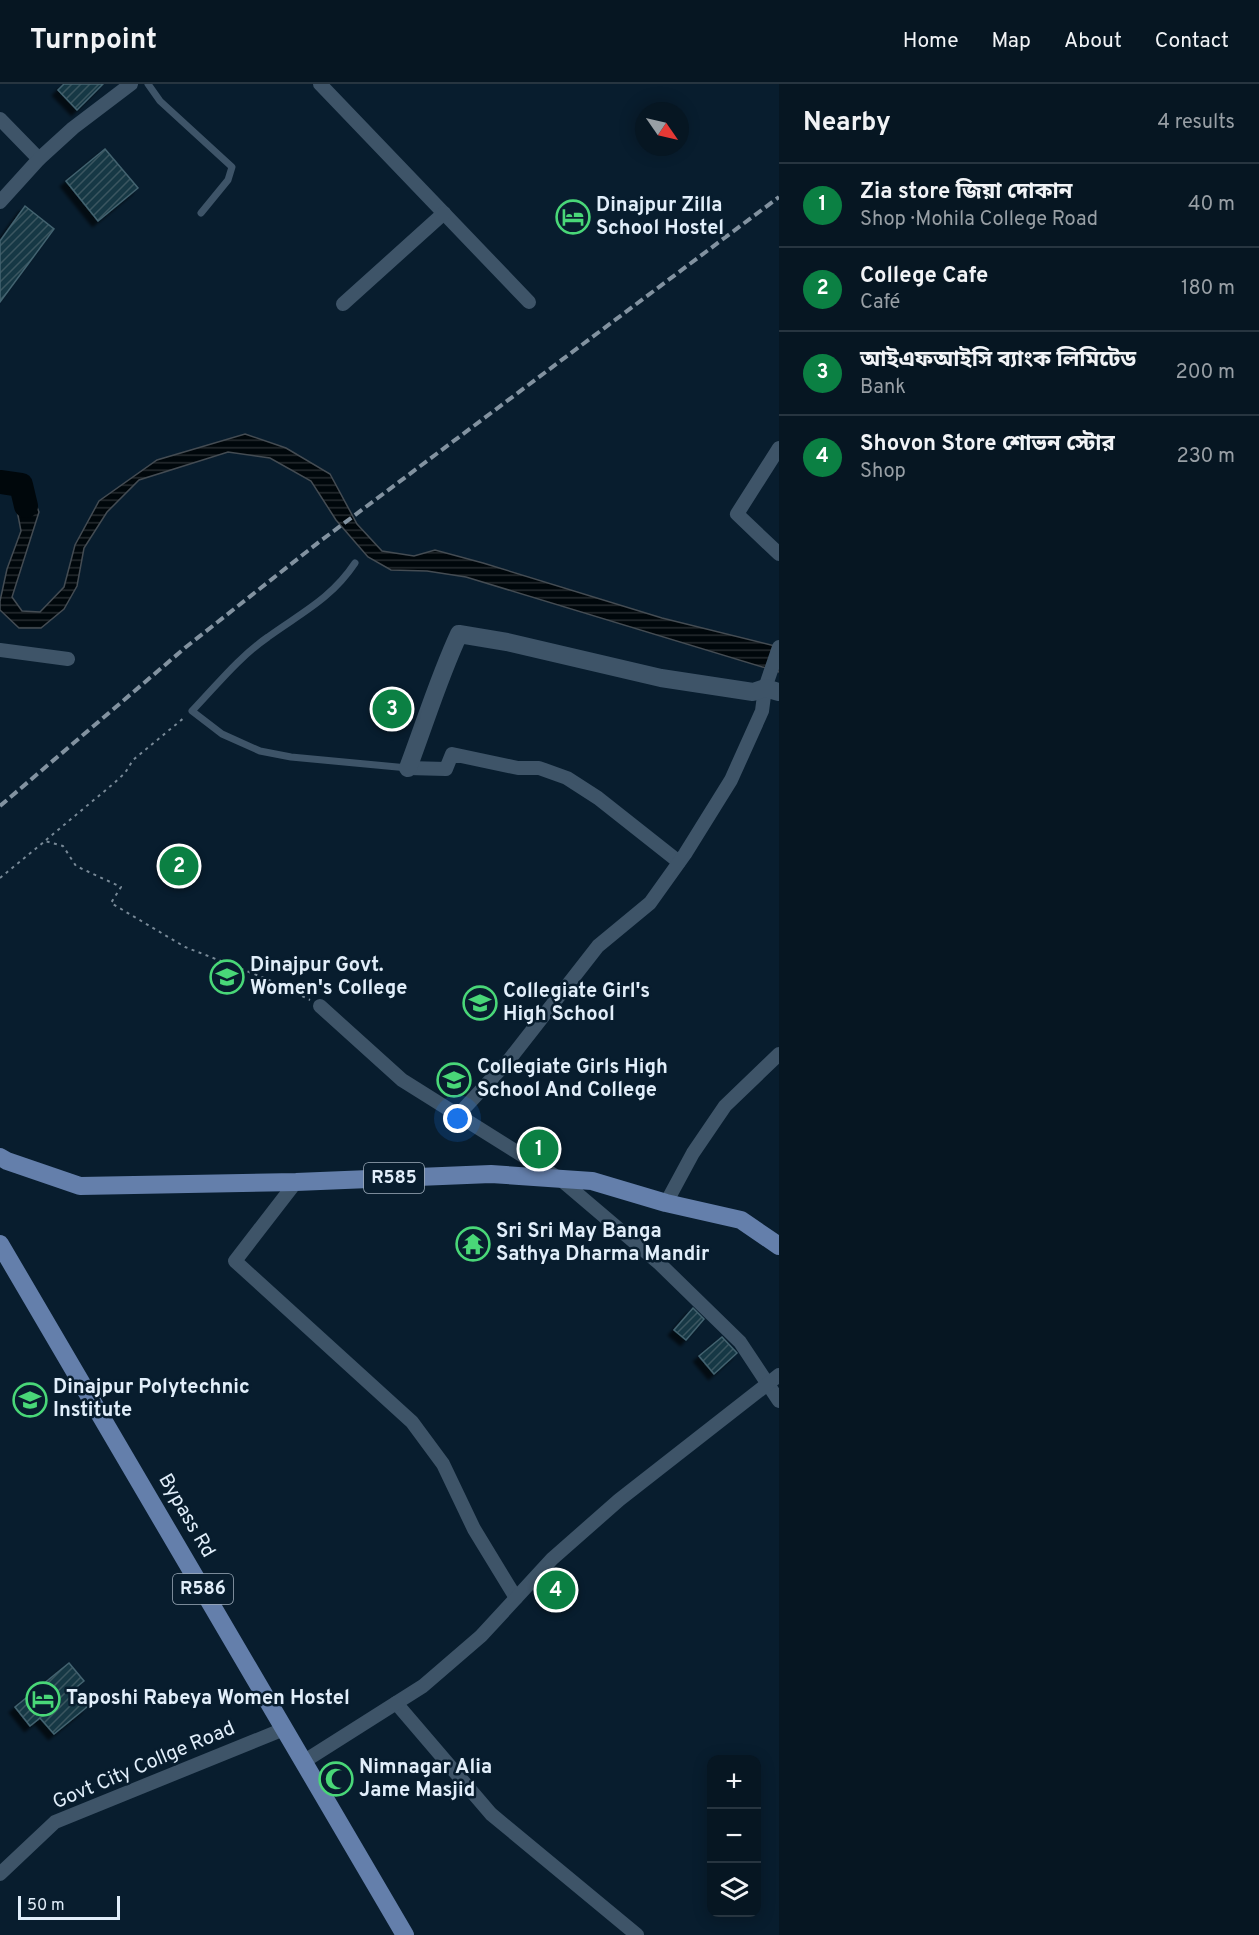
<!DOCTYPE html>
<html lang="en">
<head>
<meta charset="utf-8">
<style>
  :root { --surface:#061622; --page:#0f1f2a; --text:#f1f3f6; --muted:#989fa5; --line:#273540; --accent:#0b8043 }
  body { margin:0; font-family:Overpass,"Noto Sans Bengali",sans-serif; background:var(--page); color:var(--text) }
  .controls { position:absolute; right:18px; bottom:18px; display:grid; overflow:hidden; border-radius:12px; box-shadow:0 3px 15px #0003 }
  .controls button { width:54px; height:54px; display:grid; place-items:center; padding:0; border:0; border-bottom:2px solid var(--line); background:var(--surface); color:var(--text); font:30px sans-serif }
  .compass { position:absolute; left:635px; top:18px; width:54px; height:54px; border-radius:50%; background:var(--surface); box-shadow:0 3px 15px #0003; rotate:124deg }
  .scale { position:absolute; left:18px; bottom:15px; width:102px; box-sizing:border-box; padding-left:6px; border:3px solid #e1eefa; border-top:0; font-size:16px; line-height:21px; white-space:nowrap; color:#e1eefa; -webkit-text-stroke:4px #081d2e; paint-order:stroke }
  .you { position:absolute; left:458px; top:1035px; width:21px; height:21px; margin:-15px; border:4px solid #fff; border-radius:50%; background:#1a73e8; box-shadow:0 0 0 9px #1a73e833 }
  .badge { display:grid; place-items:center; width:39px; height:39px; border-radius:50%; background:var(--accent); color:#fff; font-size:20px; font-weight:700 }
  .pin { position:absolute; translate:-50% -50%; border:3px solid #fff; box-shadow:0 2px 6px #0006 }
  .list { margin:0; padding:0; list-style:none }
  h2 { display:flex; justify-content:space-between; align-items:center; height:78px; margin:0; padding:0 24px; font-size:26px }
  h2 small { font-size:20px; font-weight:400; color:var(--muted) }
  .list li { display:grid; grid-template-columns:39px 1fr auto; gap:18px; align-items:center; box-sizing:border-box; height:84px; padding:0 24px; border-top:2px solid var(--line) }
  .list b { display:block; font-size:22px; white-space:nowrap }
  .list p { margin:0; font-size:20px; white-space:nowrap; color:var(--muted) }
  .list em { font-size:20px; font-style:normal; color:var(--muted) }
  .icon { flex:none; width:33px; height:33px; fill:none; stroke:currentColor; stroke-width:2; stroke-linecap:round; stroke-linejoin:round }
  .map { position:relative; flex:none; width:779px; height:1851px; overflow:hidden }
  header { display:flex; align-items:center; gap:36px; box-sizing:border-box; height:84px; padding:0 30px; background:var(--surface); border-bottom:2px solid var(--line) }
  header strong { font-size:28px }
  nav { display:flex; gap:33px; margin-inline-start:auto; font-size:21px }
  main { display:flex }
  aside { flex:1; background:var(--surface) }
  .map>svg:first-child { display:block }
</style>
</head>
<body>
<header>
<strong>Turnpoint</strong>
<nav><a>Home</a><a>Map</a><a>About</a><a>Contact</a></nav>
</header>
<main>
<div class="map">
<svg width="779" height="1851" viewBox="0 0 779 1851">
  <defs>
    <pattern id="water-rules" width="6" height="5" patternUnits="userSpaceOnUse" patternTransform="scale(1.5)"><rect width="6" height="5" fill="#00070b"/><path d="M0 2.5h6" fill="none" stroke="#252b2f"/></pattern>
    <pattern id="building-hatch" width="6" height="6" patternUnits="userSpaceOnUse" patternTransform="scale(1.5)"><rect width="6" height="6" fill="#193844"/><path d="M-1 1l2-2M0 6l6-6M5 7l2-2" fill="none" stroke="#3a5560"/></pattern>
    <filter id="shadow"><feDropShadow dx="-5.5" dy="5.5" stdDeviation="1.5" flood-color="#0009"/></filter>
  </defs>
  <rect width="100%" height="100%" fill="#081d2e"/>
  <!-- water -->
  <polygon fill="url(#water-rules)" stroke="#444c53" stroke-width="1.5" points="245,350 286,364 330,390 357,440 382,467 414,472 435,466 483,479 662,534 779,563 779,588 466,493 427,487 391,486 368,473 336,436 311,397 270,374 228,368 139,396 107,428 84,464 77,502 64,525 41,544 19,544 0,526 0,517 7,485 21,447 16,421 28,401 39,428 12,513 22,527 40,528 64,503 75,461 99,417 157,376"/>
  <g fill="none" stroke-linecap="round" stroke-linejoin="round">
    <!-- river -->
    <polyline stroke="#00070b" stroke-width="24" points="0,398 21,401 26,422"/>
  </g>
  <!-- building -->
  <g fill="url(#building-hatch)" stroke="#436370" stroke-width="1.5" filter="url(#shadow)">
    <polygon points="64,0 103,0 77,26 58,6"/>
    <polygon points="105,65 138,104 98,137 66,97"/>
    <polygon points="25,122 54,145 0,218 0,157"/>
    <polygon points="693,1224 704,1235 686,1256 674,1246"/>
    <polygon points="722,1253 737,1269 714,1290 699,1272"/>
    <polygon points="69,1579 84,1597 73,1606 87,1623 54,1650 40,1634 30,1642 15,1623"/>
  </g>
  <g fill="none" stroke-linecap="round" stroke-linejoin="round">
    <!-- path -->
    <g stroke="#788997" stroke-width="2" stroke-dasharray="3 4.5" stroke-linecap="butt">
      <polyline points="46,756 113,700 125,689 133,676 185,633"/>
      <polyline points="0,794 45,757 63,762 76,782 121,803 111,819 185,863 267,895 310,916"/>
    </g>
    <!-- lane -->
    <g stroke="#3e5468" stroke-width="7">
      <polyline points="148,0 160,17 232,83 228,96 201,129"/>
      <path d="M355 479C331 515 301 529 268 553 239 573 216 602 192 627L222 650 260 667 291 673 408 684"/>
    </g>
    <!-- street -->
    <g stroke="#3e5468" stroke-width="14">
      <polyline points="320,0 529,218"/>
      <polyline points="0,35 39,75"/>
      <polyline points="0,118 39,75 73,44 131,0"/>
      <polyline points="343,220 444,129"/>
      <polyline points="779,364 737,430 779,470"/>
      <polyline points="0,566 68,575"/>
      <polyline points="408,684 446,685 452,670 518,684 539,684 567,694 598,714 679,778"/>
      <polyline points="320,922 402,996 560,1095 660,1180 740,1258 779,1317"/>
      <polyline points="458,1031 509,976 598,862 650,819 685,770 731,696 762,627 765,604 779,563"/>
      <polyline points="296,1098 235,1177 412,1338 443,1380 474,1445 516,1514"/>
      <polyline points="666,1119 693,1069 725,1022 779,970"/>
      <polyline points="396,1619 491,1730 637,1851"/>
      <polyline points="303,1678 423,1602 481,1552 552,1475 619,1416 779,1291"/>
      <polyline points="0,1790 55,1738 284,1645"/>
    </g>
    <!-- secondary -->
    <path stroke="#3e5468" stroke-width="18" d="M408 684C425 639 439 593 459 550L507 558 661 594 753 608 765 604 779 608"/>
    <!-- primary -->
    <g stroke="#647fab" stroke-width="18">
      <polyline points="0,1073 7,1077 80,1102 296,1098 491,1090 592,1097 666,1119 741,1136 779,1162"/>
      <polyline points="0,1160 405,1851"/>
    </g>
    <!-- rail -->
    <polyline stroke="#8292a0" stroke-width="4" stroke-dasharray="9 4.5" stroke-linecap="butt" points="0,722 186,563 319,458 779,113"/>
  </g>
  <!-- icons -->
  <defs>
    <symbol id="hotel-ring" viewBox="-11 -11 22 22"><circle r="9.5" fill="#081d2e" stroke="#49d778" stroke-width="1.5"/><path d="M-6-4.5h1.5V1H6V5H4.5V3h-9V5H-6ZM-4 0a1.8 1.8 0 1 1 3.6 0ZM.5 0V-2.5h3Q6-2.5 6 0Z" fill="#49d778"/></symbol>
    <symbol id="university-ring" viewBox="-11 -11 22 22"><circle r="9.5" fill="#081d2e" stroke="#49d778" stroke-width="1.5"/><path d="M0-5L7-2L0 1L-7-2ZM-4 1L0 2.5L4 1V4Q0 6-4 4Z" fill="#49d778"/></symbol>
    <symbol id="school-ring" viewBox="-11 -11 22 22"><circle r="9.5" fill="#081d2e" stroke="#49d778" stroke-width="1.5"/><path d="M0-5L7-2L0 1L-7-2ZM-4 1L0 2.5L4 1V4Q0 6-4 4Z" fill="#49d778"/></symbol>
    <symbol id="temple-ring" viewBox="-11 -11 22 22"><circle r="9.5" fill="#081d2e" stroke="#49d778" stroke-width="1.5"/><path d="M0-6L5-2H3V0L6.5 2.5H4V6H1.5V3h-3V6H-4V2.5H-6.5L-3 0V-2H-5Z" fill="#49d778"/></symbol>
    <symbol id="mosque-ring" viewBox="-11 -11 22 22"><circle r="9.5" fill="#081d2e" stroke="#49d778" stroke-width="1.5"/><path d="M3.5-4.9A6 6 0 1 0 3.5 4.9A5 5 0 1 1 3.5-4.9Z" fill="#49d778"/></symbol>
  </defs>
  <g fill-rule="evenodd">
    <use href="#hotel-ring" x="554" y="114" width="38" height="38"/>
    <use href="#university-ring" x="208" y="874" width="38" height="38"/>
    <use href="#university-ring" x="461" y="900" width="38" height="38"/>
    <use href="#school-ring" x="435" y="977" width="38" height="38"/>
    <use href="#temple-ring" x="454" y="1141" width="38" height="38"/>
    <use href="#university-ring" x="11" y="1297" width="38" height="38"/>
    <use href="#hotel-ring" x="24" y="1596" width="38" height="38"/>
    <use href="#mosque-ring" x="317" y="1676" width="38" height="38"/>
  </g>
  <g text-anchor="middle" dominant-baseline="central" stroke-width="5" stroke-linejoin="round" paint-order="stroke">
    <!-- shield labels -->
    <g fill="#081d2e" stroke="#a0afbd" stroke-width="1.5">
      <rect x="364" y="1079" width="60" height="30" rx="4.5"/>
      <rect x="173" y="1490" width="60" height="30" rx="4.5"/>
    </g>
    <g font-size="18" font-weight="bold" fill="#e1eefa">
      <text x="394" y="1094">R585</text>
      <text x="203" y="1505">R586</text>
    </g>
    <!-- poi labels -->
    <g font-size="20" font-weight="bold" fill="#e1eefa" stroke="#081d2e" text-anchor="start">
      <text x="596" y="122">Dinajpur Zilla<tspan x="596" dy="23">School Hostel</tspan></text>
      <text x="250" y="882">Dinajpur Govt.<tspan x="250" dy="23">Women's College</tspan></text>
      <text x="503" y="908">Collegiate Girl's<tspan x="503" dy="23">High School</tspan></text>
      <text x="477" y="984">Collegiate Girls High<tspan x="477" dy="23">School And College</tspan></text>
      <text x="496" y="1148">Sri Sri May Banga<tspan x="496" dy="23">Sathya Dharma Mandir</tspan></text>
      <text x="53" y="1304">Dinajpur Polytechnic<tspan x="53" dy="23">Institute</tspan></text>
      <text x="66" y="1615">Taposhi Rabeya Women Hostel</text>
      <text x="359" y="1684">Nimnagar Alia<tspan x="359" dy="23">Jame Masjid</tspan></text>
    </g>
    <!-- street labels -->
    <g font-size="20" fill="#e1eefa" stroke="#081d2e">
      <text transform="translate(186 1432) rotate(60)">Bypass Rd</text>
      <text transform="translate(144 1682) rotate(-23)">Govt City Collge Road</text>
    </g>
  </g>
</svg>
<div class="controls">
<button>+</button>
<button>−</button>
<button><svg class="icon" aria-label="layers" viewBox="0 0 24 24"><path d="M12 4l9 5-9 5-9-5zM3 14l9 5 9-5"/></svg></button>
</div>
<svg class="compass" viewBox="-18 -18 36 36"><path d="M0-13l5 13h-10z" fill="#e53935"/><path d="M0 13l5-13h-10z" fill="#989fa5"/></svg>
<div class="scale">50 m</div>
<div class="you"></div>
<div class="pin badge" style="left:539px;top:1065px">1</div>
<div class="pin badge" style="left:179px;top:782px">2</div>
<div class="pin badge" style="left:392px;top:625px">3</div>
<div class="pin badge" style="left:556px;top:1506px">4</div>
</div>
<aside>
<h2>Nearby<small>4 results</small></h2>
<ul class="list">
<li><span class="badge">1</span><div><b>Zia store জিয়া দোকান</b><p>Shop · Mohila College Road</p></div><em>40 m</em></li>
<li><span class="badge">2</span><div><b>College Cafe</b><p>Café</p></div><em>180 m</em></li>
<li><span class="badge">3</span><div><b>আইএফআইসি ব্যাংক লিমিটেড</b><p>Bank</p></div><em>200 m</em></li>
<li><span class="badge">4</span><div><b>Shovon Store শোভন স্টোর</b><p>Shop</p></div><em>230 m</em></li>
</ul>
</aside>
</main>
</body>
</html>
